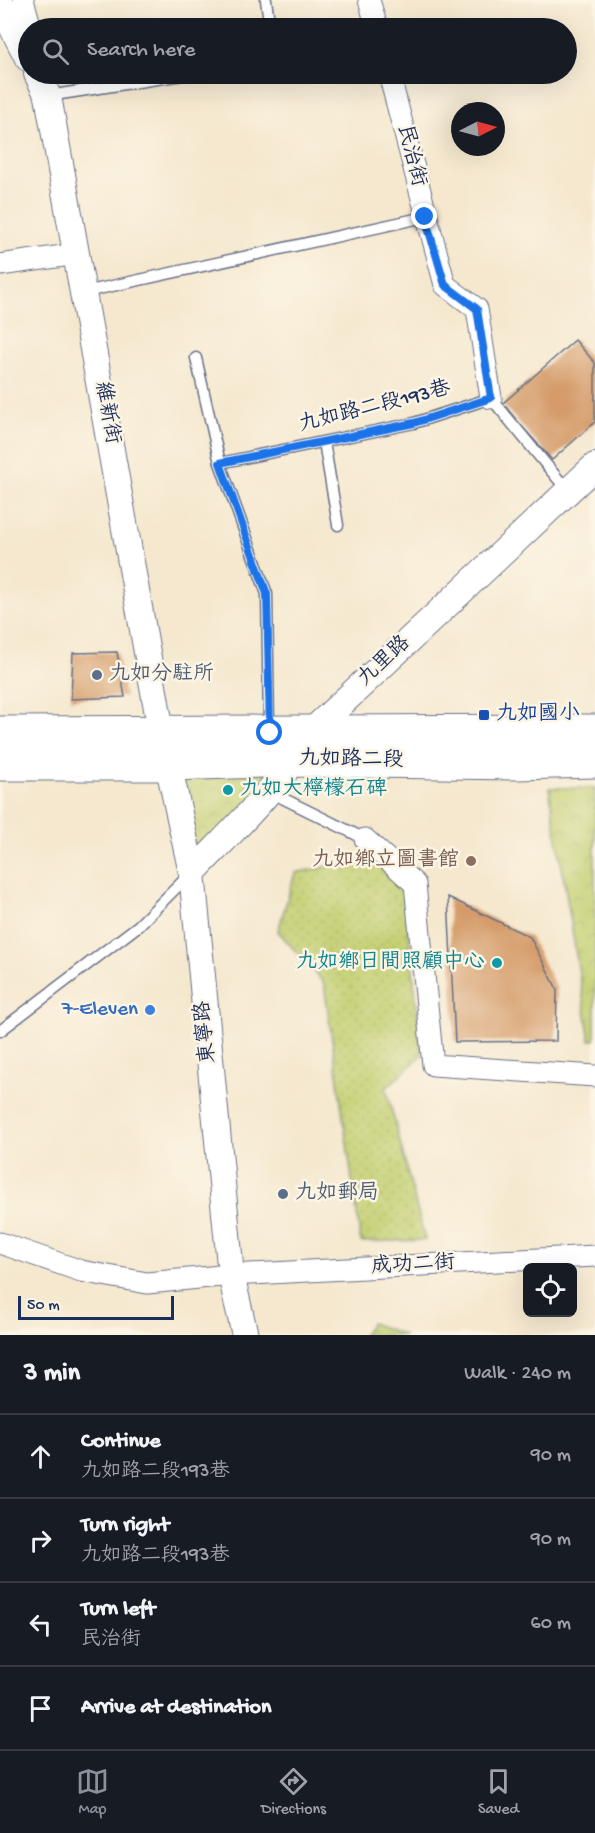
<!DOCTYPE html>
<html lang="en">
<head>
<meta charset="utf-8">
<style>
  :root { --surface:#171b24; --page:#20242c; --text:#f1f3f6; --muted:#9ea1a6; --line:#363941; --accent:#8c9099 }
  body { margin:0; font-family:"Gochi Hand","LXGW WenKai TC",sans-serif; background:var(--page); color:var(--text) }
  .controls { position:absolute; right:18px; bottom:18px; display:grid; overflow:hidden; border-radius:9px; box-shadow:0 6px 24px #0002 }
  .controls button { width:54px; height:54px; display:grid; place-items:center; padding:0; border:0; border-bottom:2px solid var(--line); background:var(--surface); color:var(--text); font:30px sans-serif }
  .compass { position:absolute; left:451px; top:102px; width:54px; height:54px; border-radius:50%; background:var(--surface); box-shadow:0 6px 24px #0002; rotate:84deg }
  .scale { position:absolute; left:18px; bottom:15px; width:156px; box-sizing:border-box; padding-left:6px; border:3px solid #1b2f5e; border-top:0; font-size:16px; line-height:21px; white-space:nowrap; color:#1b2f5e; -webkit-text-stroke:4px #fcf5e5; paint-order:stroke }
  .stop { position:absolute; width:18px; height:18px; margin:-14px; border:4px solid #1a73e8; border-radius:50%; background:#fff }
  .stop.end { background:#1a73e8; border-color:#fff; box-shadow:0 2px 6px #0008 }
  .list { margin:0; padding:0; list-style:none }
  h2 { display:flex; justify-content:space-between; align-items:center; height:78px; margin:0; padding:0 24px; font-size:26px }
  h2 small { font-size:20px; font-weight:400; color:var(--muted) }
  .list li { display:grid; grid-template-columns:39px 1fr auto; gap:18px; align-items:center; box-sizing:border-box; height:84px; padding:0 24px; border-top:2px solid var(--line) }
  .list b { display:block; font-size:22px; white-space:nowrap }
  .list p { margin:0; font-size:20px; white-space:nowrap; color:var(--muted) }
  .list em { font-size:20px; font-style:normal; color:var(--muted) }
  .icon { flex:none; width:33px; height:33px; fill:none; stroke:currentColor; stroke-width:2; stroke-linecap:round; stroke-linejoin:round }
  .map { position:relative; flex:none; width:595px; height:1335px; overflow:hidden }
  .search { position:absolute; background:var(--surface); box-shadow:0 6px 24px #0002; left:18px; right:18px; top:18px; height:66px; display:flex; align-items:center; gap:15px; box-sizing:border-box; padding:0 21px; border-radius:33px; color:var(--muted); font-size:22px }
  .sheet { height:414px; background:var(--surface) }
  nav { display:flex; justify-content:space-around; align-items:center; box-sizing:border-box; height:84px; border-top:2px solid var(--line); background:var(--surface); font-size:16px; color:var(--muted) }
  nav a { display:grid; justify-items:center; gap:3px }
  nav .on { color:var(--accent) }
  .map>svg:first-child { display:block }
</style>
</head>
<body>
<div class="map">
<svg width="595" height="1335" viewBox="0 0 595 1335">
  <defs>
    <pattern id="grass-dots" width="8" height="8" patternUnits="userSpaceOnUse" patternTransform="scale(1.5)"><rect width="8" height="8" fill="#c3cf71"/><path d="M2 2h.1M6 6h.1" fill="none" stroke="#a7b264" stroke-width="1.8" stroke-linecap="round"/></pattern>
    <pattern id="wetland-marsh" width="20" height="14" patternUnits="userSpaceOnUse" patternTransform="scale(1.5)"><rect width="20" height="14" fill="#c3cf71"/><path d="M1 5h8M5 5V1M11 12h8M15 12V8" fill="none" stroke="#a7b264"/></pattern>
    <pattern id="park-crowns" width="20" height="18" patternUnits="userSpaceOnUse" patternTransform="scale(1.5)"><rect width="20" height="18" fill="#c3cf71"/><path d="M2 6a3 3 0 1 1 6 0M12 15a3 3 0 1 1 6 0" fill="none" stroke="#a7b264"/></pattern>
  </defs>
  <rect width="100%" height="100%" fill="#fcf5e5"/>
  <filter id="ink" filterUnits="userSpaceOnUse"><feTurbulence type="fractalNoise" baseFrequency=".0167" numOctaves="2"/><feDisplacementMap in="SourceGraphic" scale="12" xChannelSelector="R" yChannelSelector="G"/><feConvolveMatrix kernelMatrix="1 2 1 2 8 2 1 2 1" color-interpolation-filters="sRGB"/></filter>
  <filter id="wash" filterUnits="userSpaceOnUse"><feTurbulence type="fractalNoise" baseFrequency=".008" numOctaves="4" result="noise"/><feDisplacementMap in="SourceGraphic" scale="24" xChannelSelector="R" yChannelSelector="G"/><feGaussianBlur stdDeviation="1.35" result="paint"/><feColorMatrix in="noise" values="0 0 0 0 0 0 0 0 0 0 0 0 0 0 0 0 0 1.4 0 .05"/><feComposite in="paint" operator="in"/></filter>
  <g filter="url(#wash)">
    <rect width="100%" height="100%" fill="#f5e8cf"/>
    <!-- grass -->
    <polygon fill="url(#grass-dots)" stroke="#6f7f68" stroke-width="1.5" points="371,858 404,889 422,1055 386,1088 425,1240 361,1242 324,983 278,931 295,873"/>
    <!-- wetland -->
    <polygon fill="url(#wetland-marsh)" stroke="#6f7f68" stroke-width="1.5" points="371,1323 404,1335 363,1335"/>
    <!-- park -->
    <g fill="url(#park-crowns)" stroke="#6f7f68" stroke-width="1.5">
      <polygon points="276,770 197,861 177,771"/>
      <polygon points="549,788 595,788 595,1040 590,1040"/>
    </g>
    <g id="blocks">
      <!-- building -->
      <g fill="#d59c6b">
        <polygon points="575,340 595,363 595,422 552,460 502,404"/>
        <polygon points="117,652 125,697 71,699 73,653"/>
        <polygon points="448,897 530,937 557,989 556,1041 455,1042"/>
      </g>
    </g>
  </g>
  <g filter="url(#ink)">
    <use href="#blocks" fill-opacity="0" stroke="#677086" stroke-width="1.5"/>
    <g fill="none" stroke-linecap="round" stroke-linejoin="round">
      <defs>
        <g id="service">
          <polyline points="266,0 270,28"/>
          <polyline points="48,96 189,74"/>
          <polyline points="85,292 425,217"/>
          <polyline points="196,358 220,463 267,594 269,728"/>
          <polyline points="324,442 338,525"/>
          <polyline points="220,463 414,423 491,398 568,491"/>
          <polyline points="270,792 365,839"/>
          <polyline points="0,1031 138,926 189,875"/>
        </g>
        <g id="minor">
          <polyline points="23,0 31,28"/>
          <polyline points="369,0 377,28"/>
          <polyline points="389,74 445,285 477,309 491,398"/>
          <polyline points="0,265 77,254"/>
          <polyline points="365,839 415,884 433,1065 595,1076"/>
          <polyline points="0,1243 81,1271 147,1283 231,1275 595,1256"/>
        </g>
        <g id="tertiary">
          <polyline points="0,3 28,58"/>
          <polyline points="37,74 48,96 161,731 192,873 231,1275 245,1335"/>
          <path d="M192 873C234 829 280 787 310 733L595 466"/>
        </g>
        <g id="primary">
          <polyline points="0,733 595,731"/>
          <polyline points="0,764 169,764 295,760 516,763 595,761"/>
        </g>
      </defs>
      <!-- service casing -->
      <use href="#service" stroke="#677086" stroke-width="13"/>
      <!-- minor casing -->
      <use href="#minor" stroke="#677086" stroke-width="23"/>
      <!-- tertiary casing -->
      <use href="#tertiary" stroke="#677086" stroke-width="28"/>
      <!-- primary casing -->
      <use href="#primary" stroke="#677086" stroke-width="35"/>
      <!-- service -->
      <use href="#service" stroke="#fff" stroke-width="10"/>
      <!-- minor -->
      <use href="#minor" stroke="#fff" stroke-width="21"/>
      <!-- tertiary -->
      <use href="#tertiary" stroke="#fff" stroke-width="26"/>
      <!-- primary -->
      <use href="#primary" stroke="#fff" stroke-width="33"/>
    </g>
  </g>
  <g fill="none" stroke-linecap="round" stroke-linejoin="round" filter="url(#ink)">
    <!-- route -->
    <polyline stroke="#1a73e8" stroke-width="8" points="270,733 267,594 220,463 414,423 491,398 477,309 445,285 425,217"/>
  </g>
  <!-- markers -->
  <g fill="#5c6f8a" stroke="#fcf5e5" stroke-width="2">
    <circle cx="97" cy="675" r="6"/>
    <circle cx="283" cy="1194" r="6"/>
  </g>
  <rect fill="#1a4fb4" stroke="#fcf5e5" stroke-width="2" x="478" y="709" width="12" height="12" rx="3"/>
  <g fill="#0f9aa8" stroke="#fcf5e5" stroke-width="2">
    <circle cx="228" cy="790" r="6"/>
    <circle cx="497" cy="963" r="6"/>
  </g>
  <circle fill="#8d6e63" stroke="#fcf5e5" stroke-width="2" cx="471" cy="861" r="6"/>
  <circle fill="#3f7fe0" stroke="#fcf5e5" stroke-width="2" cx="150" cy="1010" r="6"/>
  <g text-anchor="middle" dominant-baseline="central" stroke-width="5" stroke-linejoin="round" paint-order="stroke">
    <!-- street labels -->
    <g font-size="21" fill="#1b2f5e" stroke="#fcf5e5">
      <text transform="translate(410 156) rotate(76)">民治街</text>
      <text transform="translate(375 408) rotate(-14)">九如路二段193巷</text>
      <text transform="translate(106 413) rotate(80)">維新街</text>
      <text transform="translate(385 662) rotate(-43)">九里路</text>
      <text transform="translate(351 761) rotate(1)">九如路二段</text>
      <text transform="translate(207 1032) rotate(-96)">東寧路</text>
      <text transform="translate(413 1266) rotate(-3)">成功二街</text>
    </g>
    <!-- service labels -->
    <g font-size="21" fill="#4e5e75" stroke="#fcf5e5" text-anchor="start">
      <text x="109" y="675">九如分駐所</text>
      <text x="295" y="1194">九如郵局</text>
    </g>
    <!-- transit labels -->
    <g font-size="21" fill="#164399" stroke="#fcf5e5" text-anchor="start">
      <text x="496" y="715">九如國小</text>
    </g>
    <!-- culture labels -->
    <g font-size="21" fill="#0d838f" stroke="#fcf5e5" text-anchor="start">
      <text x="240" y="790">九如大檸檬石碑</text>
      <text x="485" y="963" text-anchor="end">九如鄉日間照顧中心</text>
    </g>
    <!-- education labels -->
    <g font-size="21" fill="#785e54" stroke="#fcf5e5" text-anchor="end">
      <text x="459" y="861">九如鄉立圖書館</text>
    </g>
    <!-- shop labels -->
    <g font-size="21" fill="#366cbe" stroke="#fcf5e5" text-anchor="end">
      <text x="138" y="1010">7-Eleven</text>
    </g>
  </g>
</svg>
<div class="controls">
<button><svg class="icon" aria-label="locate" viewBox="0 0 24 24"><circle cx="12" cy="12" r="6"/><path d="M12 2v4M12 18v4M2 12h4M18 12h4"/></svg></button>
</div>
<svg class="compass" viewBox="-18 -18 36 36"><path d="M0-13l5 13h-10z" fill="#e53935"/><path d="M0 13l5-13h-10z" fill="#9ea1a6"/></svg>
<div class="scale">50 m</div>
<div class="stop" style="left:270px;top:733px"></div>
<div class="stop end" style="left:425px;top:217px"></div>
<div class="search"><svg class="icon" aria-label="search" viewBox="0 0 24 24"><circle cx="10" cy="10" r="6"/><path d="M15 15l6 6"/></svg>Search here</div>
</div>
<section class="sheet">
<h2>3 min<small>Walk · 240 m</small></h2>
<ul class="list">
<li><svg class="icon" aria-label="ahead" viewBox="0 0 24 24"><path d="M12 20V5M6 11l6-6 6 6"/></svg><div><b>Continue</b><p>九如路二段193巷</p></div><em>90 m</em></li>
<li><svg class="icon" aria-label="right" viewBox="0 0 24 24"><path d="M7 20v-9h11M14 6l5 5-5 5"/></svg><div><b>Turn right</b><p>九如路二段193巷</p></div><em>90 m</em></li>
<li><svg class="icon" aria-label="left" viewBox="0 0 24 24"><path d="M17 20v-9H6M10 6l-5 5 5 5"/></svg><div><b>Turn left</b><p>民治街</p></div><em>60 m</em></li>
<li><svg class="icon" aria-label="arrive" viewBox="0 0 24 24"><path d="M6 21V4h12l-3 4 3 4H6"/></svg><div><b>Arrive at destination</b></div></li>
</ul>
</section>
<nav>
<a class="on"><svg class="icon" aria-label="map" viewBox="0 0 24 24"><path d="M3 6l6-2 6 2 6-2v14l-6 2-6-2-6 2zM9 4v14M15 6v14"/></svg>Map</a>
<a><svg class="icon" aria-label="directions" viewBox="0 0 24 24"><path d="M12 3l9 9-9 9-9-9zM9 14v-3h6M13 9l2 2-2 2"/></svg>Directions</a>
<a><svg class="icon" aria-label="saved" viewBox="0 0 24 24"><path d="M7 4h10v16l-5-4-5 4z"/></svg>Saved</a>
</nav>
</body>
</html>
